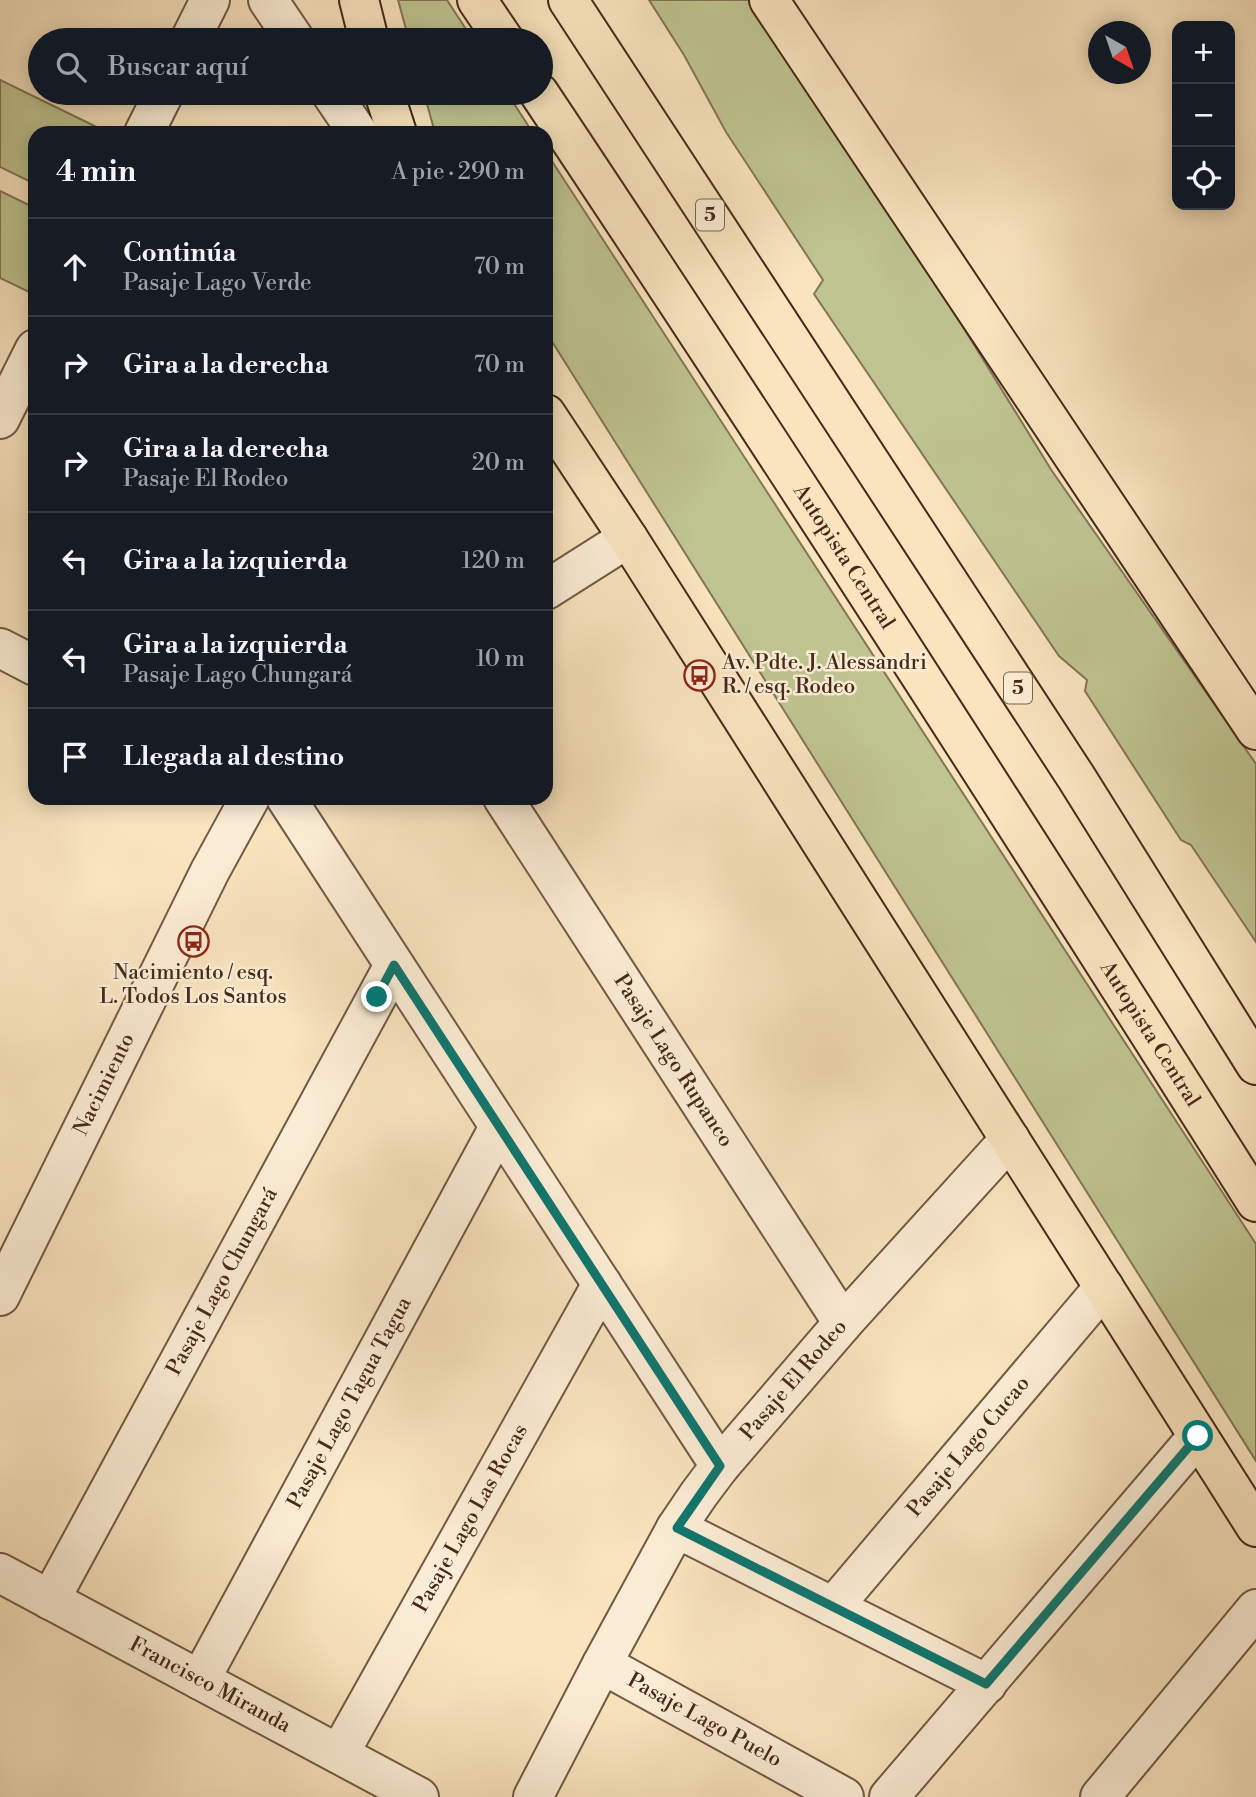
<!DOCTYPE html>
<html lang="es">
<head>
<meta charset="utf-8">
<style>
  :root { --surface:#171b24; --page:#242831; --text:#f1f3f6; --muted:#9ea1a6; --line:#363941 }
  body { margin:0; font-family:"Libre Bodoni",serif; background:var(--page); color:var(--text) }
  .controls { position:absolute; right:21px; top:21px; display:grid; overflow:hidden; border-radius:14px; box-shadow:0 4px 18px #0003 }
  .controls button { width:63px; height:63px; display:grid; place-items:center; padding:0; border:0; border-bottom:2px solid var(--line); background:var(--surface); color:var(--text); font:35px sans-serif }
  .compass { position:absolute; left:1088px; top:21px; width:63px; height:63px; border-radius:50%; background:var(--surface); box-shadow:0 4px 18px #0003; rotate:140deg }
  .stop { position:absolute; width:21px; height:21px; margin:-16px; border:5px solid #0f766e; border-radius:50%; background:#fff }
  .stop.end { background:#0f766e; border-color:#fff; box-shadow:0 2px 7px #0008 }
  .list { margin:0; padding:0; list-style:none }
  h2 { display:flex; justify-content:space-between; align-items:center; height:91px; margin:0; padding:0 28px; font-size:30px }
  h2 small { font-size:23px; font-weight:400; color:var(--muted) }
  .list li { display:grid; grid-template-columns:46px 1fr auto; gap:21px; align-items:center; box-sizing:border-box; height:98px; padding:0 28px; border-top:2px solid var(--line) }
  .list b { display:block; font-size:26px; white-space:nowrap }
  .list p { margin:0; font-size:23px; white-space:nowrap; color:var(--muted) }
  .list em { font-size:23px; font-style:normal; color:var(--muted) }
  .icon { flex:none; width:38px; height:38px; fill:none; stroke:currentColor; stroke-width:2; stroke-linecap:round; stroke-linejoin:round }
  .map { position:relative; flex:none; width:1256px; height:1797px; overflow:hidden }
  .search { position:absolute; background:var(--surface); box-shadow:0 4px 18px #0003; left:28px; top:28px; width:525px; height:77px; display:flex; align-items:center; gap:18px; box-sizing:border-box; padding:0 24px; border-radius:38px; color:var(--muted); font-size:26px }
  .panel { position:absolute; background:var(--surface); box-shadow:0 4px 18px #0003; left:28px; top:126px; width:525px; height:679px; border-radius:21px }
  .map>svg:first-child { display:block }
</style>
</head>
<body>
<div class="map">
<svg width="1256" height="1797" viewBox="0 0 1256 1797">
  <rect width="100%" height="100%" fill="#f9e4be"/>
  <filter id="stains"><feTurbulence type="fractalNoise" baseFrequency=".00286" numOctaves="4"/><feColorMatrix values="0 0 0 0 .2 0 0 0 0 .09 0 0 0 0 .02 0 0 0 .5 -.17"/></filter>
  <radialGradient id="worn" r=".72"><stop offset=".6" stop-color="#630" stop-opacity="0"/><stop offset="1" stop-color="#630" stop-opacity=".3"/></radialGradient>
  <!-- green -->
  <g fill="#bfc490" stroke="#837656" stroke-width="2">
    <polygon points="398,0 447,0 473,40 409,40"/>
    <polygon points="649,0 750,0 900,225 1052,471 1256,764 1256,942 1191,845 1181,840 1085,691 1087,680 1059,656 814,294 823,280 726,132 684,55"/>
    <polygon points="0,80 109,133 35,133 35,184 0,167"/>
    <polygon points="424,93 507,93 533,133 435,133"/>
    <polygon points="546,152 1256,1244 1256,1461 546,332"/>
    <polygon points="0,191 35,208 35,289 33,294 0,278"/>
  </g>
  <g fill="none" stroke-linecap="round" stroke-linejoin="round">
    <defs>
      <g id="minor">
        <polyline points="268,0 295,40"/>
        <polyline points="190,40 210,0"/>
        <polyline points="331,93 358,133"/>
        <polyline points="144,133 164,93"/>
        <polyline points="0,419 35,349"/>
        <polyline points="546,590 628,538"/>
        <polyline points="0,648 35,666"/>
        <polyline points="286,798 720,1466"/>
        <path id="s1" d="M503 798 843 1323"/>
        <path id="s2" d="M0 1296 210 871 250 798"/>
        <polyline points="676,1528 987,1684"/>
        <path id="s3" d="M0 1573 419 1797"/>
        <path id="s4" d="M50 1600 394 965"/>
        <path id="s5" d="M833 1607 1104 1287"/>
        <path id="s6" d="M602 1664 844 1797"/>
        <path id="s7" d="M200 1680 499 1127"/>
        <path id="s8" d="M339 1754 602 1284"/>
        <path id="s9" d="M533 1797 602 1664 676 1528 699 1494 720 1466 843 1323 1010 1139"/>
        <polyline points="889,1797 1198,1436"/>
        <polyline points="1100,1797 1256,1609"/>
      </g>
      <g id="major">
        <polyline points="769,0 1256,730"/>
        <polyline points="546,414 628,538 1256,1527"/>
      </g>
      <g id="highway">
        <polyline points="359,0 369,40"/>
        <polyline points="477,0 504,40"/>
        <polyline points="568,0 1076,777 1256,1065"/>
        <polyline points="384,93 397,133"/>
        <path id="s10" d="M539 93C783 459 1021 830 1256 1202"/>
      </g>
    </defs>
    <!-- minor casing -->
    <use href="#minor" stroke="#745844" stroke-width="42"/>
    <!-- major casing -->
    <use href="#major" stroke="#47291b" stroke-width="42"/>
    <!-- highway casing -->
    <use href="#highway" stroke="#47291b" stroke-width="42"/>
    <!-- minor -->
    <use href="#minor" stroke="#fbedd5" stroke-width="38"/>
    <!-- major -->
    <use href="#major" stroke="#f9e4be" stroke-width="38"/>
    <!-- highway -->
    <use href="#highway" stroke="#f9e4be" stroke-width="38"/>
  </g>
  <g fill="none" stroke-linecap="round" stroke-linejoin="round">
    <!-- route -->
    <polyline stroke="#0f766e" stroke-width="9" points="377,997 394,965 720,1466 677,1528 986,1684 1198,1436"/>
  </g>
  <!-- icons -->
  <defs>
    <symbol id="bus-ring" viewBox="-11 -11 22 22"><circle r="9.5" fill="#fbedd5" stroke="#8f2418" stroke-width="1.5"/><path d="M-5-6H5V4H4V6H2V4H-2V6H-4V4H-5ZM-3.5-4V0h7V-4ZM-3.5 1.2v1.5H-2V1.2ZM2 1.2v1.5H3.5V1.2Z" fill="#8f2418"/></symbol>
  </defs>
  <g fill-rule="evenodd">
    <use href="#bus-ring" x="682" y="658" width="35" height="35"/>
    <use href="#bus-ring" x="176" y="924" width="35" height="35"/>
  </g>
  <g text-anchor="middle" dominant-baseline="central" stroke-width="5" stroke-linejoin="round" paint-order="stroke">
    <!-- shield labels -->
    <g fill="#fbedd5" stroke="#7d6453" stroke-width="2">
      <rect x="696" y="199.5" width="28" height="31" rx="5"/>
      <rect x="1004" y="672.5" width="28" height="31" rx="5"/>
    </g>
    <g font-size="19" font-weight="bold" fill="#47291b">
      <text x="710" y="215">5</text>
      <text x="1018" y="688">5</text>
    </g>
    <!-- street labels -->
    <g font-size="21" fill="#47291b" stroke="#fbedd5">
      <text stroke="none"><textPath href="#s10" startOffset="555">Autopista Central</textPath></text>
      <text stroke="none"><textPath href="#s10" startOffset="1122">Autopista Central</textPath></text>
      <text stroke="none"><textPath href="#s1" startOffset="313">Pasaje Lago Rupanco</textPath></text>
      <text stroke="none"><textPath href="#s2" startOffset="236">Nacimiento</textPath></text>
      <text stroke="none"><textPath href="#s4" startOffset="362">Pasaje Lago Chungará</textPath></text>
      <text stroke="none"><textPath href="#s9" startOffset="494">Pasaje El Rodeo</textPath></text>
      <text stroke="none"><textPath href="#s7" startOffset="315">Pasaje Lago Tagua Tagua</textPath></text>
      <text stroke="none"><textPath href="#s5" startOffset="210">Pasaje Lago Cucao</textPath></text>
      <text stroke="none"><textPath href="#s8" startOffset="270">Pasaje Lago Las Rocas</textPath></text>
      <text stroke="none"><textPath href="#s3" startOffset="238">Francisco Miranda</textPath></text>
      <text stroke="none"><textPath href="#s6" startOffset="117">Pasaje Lago Puelo</textPath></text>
    </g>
    <!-- poi labels -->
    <g font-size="21" fill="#47291b" stroke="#fbedd5" text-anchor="start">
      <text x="722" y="663">Av. Pdte. J. Alessandri<tspan x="722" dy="24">R. / esq. Rodeo</tspan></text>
      <text x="193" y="973" text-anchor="middle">Nacimiento / esq.<tspan x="193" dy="24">L. Todos Los Santos</tspan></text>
    </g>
  </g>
  <rect width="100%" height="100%" filter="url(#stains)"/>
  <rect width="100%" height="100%" fill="url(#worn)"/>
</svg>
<div class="controls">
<button>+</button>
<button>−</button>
<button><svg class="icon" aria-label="locate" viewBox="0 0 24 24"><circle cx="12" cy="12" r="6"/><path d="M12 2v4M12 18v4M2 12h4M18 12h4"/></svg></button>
</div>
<svg class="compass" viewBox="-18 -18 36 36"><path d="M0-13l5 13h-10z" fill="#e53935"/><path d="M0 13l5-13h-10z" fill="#9ea1a6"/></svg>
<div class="stop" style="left:1198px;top:1436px"></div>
<div class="stop end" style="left:377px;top:997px"></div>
<div class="search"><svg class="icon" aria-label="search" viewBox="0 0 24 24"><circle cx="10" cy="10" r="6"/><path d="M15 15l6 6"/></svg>Buscar aquí</div>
<section class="panel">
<h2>4 min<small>A pie · 290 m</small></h2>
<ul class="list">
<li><svg class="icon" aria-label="ahead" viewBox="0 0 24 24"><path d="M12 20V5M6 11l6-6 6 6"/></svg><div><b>Continúa</b><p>Pasaje Lago Verde</p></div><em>70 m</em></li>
<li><svg class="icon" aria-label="right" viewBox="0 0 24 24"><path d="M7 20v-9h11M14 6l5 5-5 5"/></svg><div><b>Gira a la derecha</b></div><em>70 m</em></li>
<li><svg class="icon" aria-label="right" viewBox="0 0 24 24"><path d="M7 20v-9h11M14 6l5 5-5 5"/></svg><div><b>Gira a la derecha</b><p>Pasaje El Rodeo</p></div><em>20 m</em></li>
<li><svg class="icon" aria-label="left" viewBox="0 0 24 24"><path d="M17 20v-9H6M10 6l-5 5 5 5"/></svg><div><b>Gira a la izquierda</b></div><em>120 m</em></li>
<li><svg class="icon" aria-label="left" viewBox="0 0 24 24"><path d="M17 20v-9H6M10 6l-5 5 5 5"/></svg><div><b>Gira a la izquierda</b><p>Pasaje Lago Chungará</p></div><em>10 m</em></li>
<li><svg class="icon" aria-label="arrive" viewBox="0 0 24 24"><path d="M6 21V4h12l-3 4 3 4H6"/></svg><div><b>Llegada al destino</b></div></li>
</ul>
</section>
</div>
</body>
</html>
